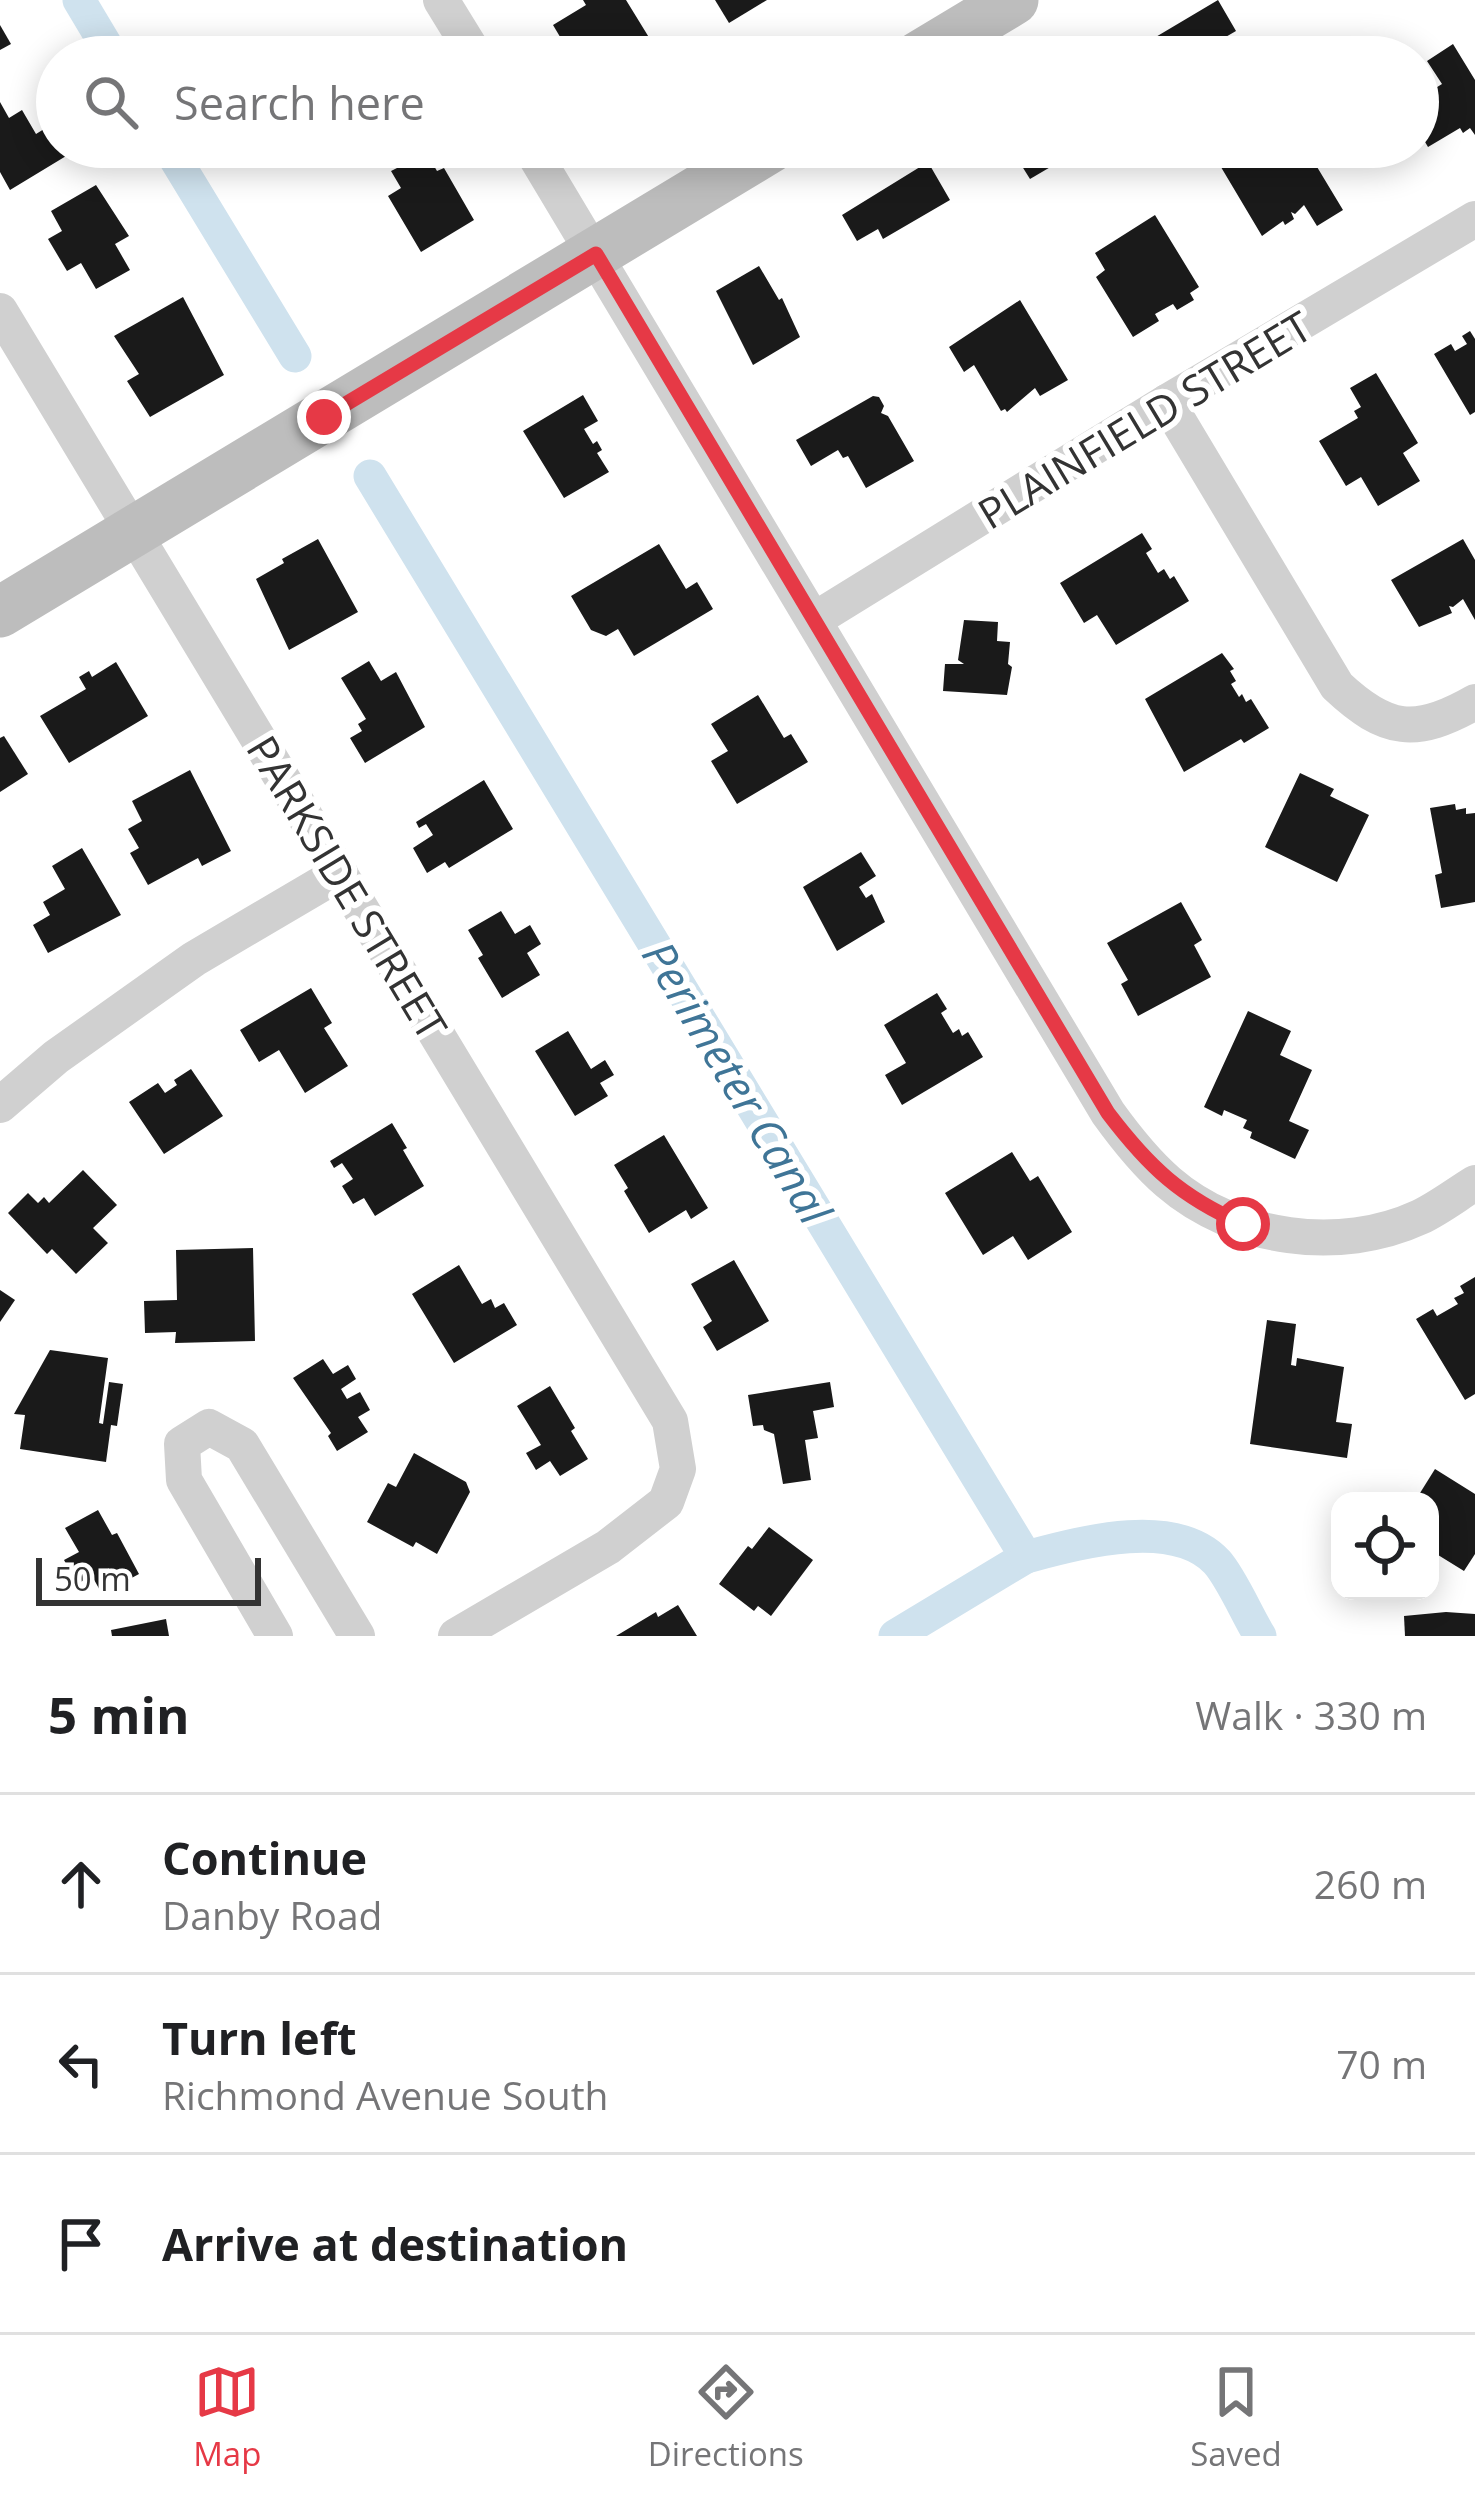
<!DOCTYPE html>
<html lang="en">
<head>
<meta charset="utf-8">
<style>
  :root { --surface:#fff; --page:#f2f2f2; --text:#202124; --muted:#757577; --line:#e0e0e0; --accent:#e63946 }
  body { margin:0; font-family:"Open Sans",sans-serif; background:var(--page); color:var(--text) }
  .controls { position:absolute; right:36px; bottom:36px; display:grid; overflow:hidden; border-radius:24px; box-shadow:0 6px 30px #0003 }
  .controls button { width:108px; height:108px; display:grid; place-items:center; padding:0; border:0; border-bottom:3px solid var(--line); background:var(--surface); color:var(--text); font:60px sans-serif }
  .scale { position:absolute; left:36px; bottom:30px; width:225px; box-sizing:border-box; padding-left:12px; border:6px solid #333; border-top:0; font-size:33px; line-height:42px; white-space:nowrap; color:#333; -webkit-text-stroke:9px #fff; paint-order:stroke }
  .stop { position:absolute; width:36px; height:36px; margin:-27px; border:9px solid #e63946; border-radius:50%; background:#fff }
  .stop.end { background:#e63946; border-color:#fff; box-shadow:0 3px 12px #0008 }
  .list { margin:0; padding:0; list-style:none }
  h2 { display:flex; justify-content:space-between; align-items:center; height:156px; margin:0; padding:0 48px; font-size:51px }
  h2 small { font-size:39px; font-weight:400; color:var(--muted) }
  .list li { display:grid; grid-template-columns:78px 1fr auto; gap:36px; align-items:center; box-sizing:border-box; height:180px; padding:0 48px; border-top:3px solid var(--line) }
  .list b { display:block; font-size:45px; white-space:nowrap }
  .list p { margin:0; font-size:39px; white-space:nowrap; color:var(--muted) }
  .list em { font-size:39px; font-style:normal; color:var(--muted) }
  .icon { flex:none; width:66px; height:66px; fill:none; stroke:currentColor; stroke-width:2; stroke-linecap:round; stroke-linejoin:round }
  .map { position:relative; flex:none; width:1475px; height:1636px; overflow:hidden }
  .search { position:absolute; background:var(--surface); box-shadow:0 6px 30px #0003; left:36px; right:36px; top:36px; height:132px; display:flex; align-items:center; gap:30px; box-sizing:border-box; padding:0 42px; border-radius:66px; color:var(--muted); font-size:45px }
  .sheet { height:696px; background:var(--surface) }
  nav { display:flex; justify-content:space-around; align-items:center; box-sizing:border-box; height:168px; border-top:3px solid var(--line); background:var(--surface); font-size:33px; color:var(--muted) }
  nav a { display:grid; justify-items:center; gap:6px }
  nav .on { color:var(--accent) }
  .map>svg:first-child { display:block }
</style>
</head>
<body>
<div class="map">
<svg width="1475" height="1636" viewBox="0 0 1475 1636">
  <rect width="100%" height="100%" fill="#fff"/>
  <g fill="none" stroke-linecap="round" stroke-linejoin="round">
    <!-- canal -->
    <g stroke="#cfe2ee" stroke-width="33">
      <polyline points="79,0 113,57"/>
      <polyline points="168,147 295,356"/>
      <polyline points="370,476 1026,1557 895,1636"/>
      <path d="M1026 1557C1079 1543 1174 1516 1217 1562 1232 1579 1247 1615 1260 1636"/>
    </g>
  </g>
  <!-- building -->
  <g fill="#1a1a1a">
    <polygon points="583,0 626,0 661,57 572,57 553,25 586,5"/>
    <polygon points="715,0 767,0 729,23"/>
    <polygon points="1218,0 1236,31 1205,49 1210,57 1158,57 1149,41"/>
    <polygon points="0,25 11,44 0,50"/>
    <polygon points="342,37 353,56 370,47 375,57 305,57"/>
    <polygon points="1453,44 1475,80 1475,135 1470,128 1463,133 1460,128 1428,147 1418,130 1418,99 1442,84 1427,61"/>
    <polygon points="0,102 9,118 22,110 36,134 57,121 57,147 76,150 10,190 0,172"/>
    <polygon points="419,147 423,147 437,171 444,168 474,220 421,252 388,196 401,188 391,171 397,168 394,162"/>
    <polygon points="1010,147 1073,147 1076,152 1030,179"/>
    <polygon points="1231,147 1305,147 1343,210 1317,226 1304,205 1295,214 1291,212 1294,219 1285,225 1283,221 1262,236 1215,157"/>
    <polygon points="928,162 950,200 883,239 878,229 857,241 842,215"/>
    <polygon points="96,185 129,236 115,244 130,270 96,289 81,263 67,271 48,239 62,231 51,211"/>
    <polygon points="1155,215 1199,287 1190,293 1194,300 1177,310 1173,304 1155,314 1159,321 1133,337 1096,277 1105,270 1095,253"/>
    <polygon points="759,266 779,300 782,298 800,337 753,365 716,291"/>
    <polygon points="183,297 224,375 150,417 127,381 139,374 114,336"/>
    <polygon points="1020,300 1068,380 1040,396 1035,388 1007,412 1005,409 1001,411 974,365 964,372 949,347"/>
    <polygon points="1470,331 1475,339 1475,412 1470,415 1434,354 1451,344 1455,351 1467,344 1462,336"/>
    <polygon points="1376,373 1418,443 1403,453 1420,481 1378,506 1361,477 1346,486 1319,441 1358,418 1354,411 1361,407 1350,388"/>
    <polygon points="583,395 598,421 584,429 593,444 597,441 602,450 597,453 609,472 564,498 523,431"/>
    <polygon points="873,396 879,397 884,406 881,413 888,416 914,461 866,488 848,456 843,458 838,450 811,466 796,440"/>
    <polygon points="1142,533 1152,549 1146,553 1158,573 1164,569 1170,579 1174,576 1189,601 1116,645 1097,615 1084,623 1060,583"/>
    <polygon points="318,539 358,612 289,650 256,579 284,563 282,559"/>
    <polygon points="1463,539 1475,560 1475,620 1463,599 1453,607 1449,606 1452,613 1419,627 1391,580"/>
    <polygon points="659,544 686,589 697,582 713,609 634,656 618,629 606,636 591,630 571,596"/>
    <polygon points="964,620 998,622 997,641 1010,642 1008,664 1012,667 1007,695 943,691 945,664 964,664 958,660"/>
    <polygon points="1222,653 1234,669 1230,671 1236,681 1231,684 1239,697 1242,694 1246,702 1251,699 1269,728 1244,743 1241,739 1184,772 1145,699"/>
    <polygon points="369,661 381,681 396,672 425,727 365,763 350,738 362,731 358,724 366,719 341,678"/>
    <polygon points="116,662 148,716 69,763 40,716 86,689 79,677 89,671 92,677"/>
    <polygon points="758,695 784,738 791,734 808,762 737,804 711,761 728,751 711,724"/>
    <polygon points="4,736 28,774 0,792 0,738"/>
    <polygon points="190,770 231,851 202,866 198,858 148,885 130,853 139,848 128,829 142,821 132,801"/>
    <polygon points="1300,773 1334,789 1330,796 1369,815 1337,882 1265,847"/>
    <polygon points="484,780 513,829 449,868 445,862 427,873 413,848 433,835 426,824 419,828 416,822"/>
    <polygon points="1455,804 1456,810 1466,808 1466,814 1475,813 1475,902 1441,908 1435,875 1442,873 1430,808"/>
    <polygon points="82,848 121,915 48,953 33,925 50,915 43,902 65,889 52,866"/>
    <polygon points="861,852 876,876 859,887 866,898 872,894 885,922 837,951 803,887"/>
    <polygon points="1181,902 1202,940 1194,945 1211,977 1138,1016 1121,984 1128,980 1107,943"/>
    <polygon points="501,911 515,934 530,925 541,944 527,953 540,975 502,998 478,958 483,955 468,930"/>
    <polygon points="311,988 332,1023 324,1028 348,1066 305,1093 279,1050 259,1062 240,1030"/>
    <polygon points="937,993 947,1009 941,1013 953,1033 959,1029 962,1036 968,1032 983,1057 902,1105 885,1075 906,1063 884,1025"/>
    <polygon points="1248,1011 1291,1031 1280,1055 1312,1070 1289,1121 1309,1130 1295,1159 1250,1138 1252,1132 1243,1128 1247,1120 1224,1110 1222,1116 1204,1107"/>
    <polygon points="568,1031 591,1069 605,1060 614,1075 600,1083 608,1096 575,1116 535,1051"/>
    <polygon points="191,1069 223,1116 164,1154 129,1102 158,1083 165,1093 177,1085 174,1080"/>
    <polygon points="392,1123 407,1148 403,1150 424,1186 375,1216 364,1198 353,1204 342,1186 353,1179 342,1163 334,1168 330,1161"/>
    <polygon points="664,1135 708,1208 691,1219 686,1210 649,1233 624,1191 628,1188 614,1165"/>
    <polygon points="1012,1152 1030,1181 1038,1176 1072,1232 1028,1260 1013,1236 983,1255 945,1193"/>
    <polygon points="83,1170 117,1205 93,1228 108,1243 76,1274 52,1249 47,1254 8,1213 28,1193 38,1203 44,1197 49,1203"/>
    <polygon points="253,1248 255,1341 175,1343 176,1332 145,1333 144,1301 177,1300 176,1250"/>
    <polygon points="734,1260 769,1321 717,1351 703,1327 712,1321 691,1284"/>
    <polygon points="459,1265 482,1304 491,1299 495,1308 504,1303 517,1325 454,1363 412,1294"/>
    <polygon points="1475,1277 1475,1394 1465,1400 1416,1319 1433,1309 1437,1316 1458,1304 1454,1298 1464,1293 1460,1286"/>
    <polygon points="0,1290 15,1300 0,1322"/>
    <polygon points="1267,1320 1296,1324 1291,1365 1296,1366 1297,1358 1344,1367 1336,1422 1352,1424 1347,1458 1250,1444"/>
    <polygon points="50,1350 108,1358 99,1423 103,1424 109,1382 123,1384 117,1426 111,1425 106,1462 20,1449 25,1415 14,1414"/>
    <polygon points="323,1359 333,1374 348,1365 356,1379 341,1389 347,1399 360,1392 370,1410 358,1417 368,1432 337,1451 328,1436 331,1433 293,1378"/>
    <polygon points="830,1382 834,1407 813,1411 818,1438 805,1440 811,1480 783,1484 774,1434 764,1430 763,1425 753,1426 748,1395"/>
    <polygon points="550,1386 575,1428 571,1431 588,1459 560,1476 550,1461 536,1470 526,1453 541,1445 517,1406"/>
    <polygon points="414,1453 466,1482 470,1492 437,1554 416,1542 413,1547 367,1522 388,1483 396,1487"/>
    <polygon points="1435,1469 1475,1494 1475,1554 1464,1571 1430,1550 1430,1501 1415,1501"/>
    <polygon points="98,1510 112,1535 117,1533 139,1574 102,1594 92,1576 77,1584 64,1560 79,1552 65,1528"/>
    <polygon points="769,1527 813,1560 771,1616 758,1606 754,1611 719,1584 748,1546 752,1549"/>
    <polygon points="678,1605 697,1636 616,1636 656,1612 658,1617"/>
    <polygon points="1446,1612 1475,1614 1475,1636 1405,1636 1404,1616"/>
    <polygon points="166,1619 169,1636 112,1636 111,1630"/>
  </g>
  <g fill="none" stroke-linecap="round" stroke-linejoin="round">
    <!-- street -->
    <g stroke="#d0d0d0" stroke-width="36">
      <polyline points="441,0 476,57"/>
      <path d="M530 147 1108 1113C1126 1138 1145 1162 1168 1182 1235 1240 1340 1254 1420 1217 1439 1208 1457 1194 1475 1183"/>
      <polyline points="0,311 670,1421 678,1469 666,1502 608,1547 456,1636"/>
      <path d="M1167 402 1337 686C1386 732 1416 736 1475 702"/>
      <polyline points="814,620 1167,402 1475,219"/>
      <polyline points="0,1105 56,1057 194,959 340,873"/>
      <polyline points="275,1636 184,1480 182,1444 209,1427 242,1445 357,1636"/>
    </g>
    <!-- secondary -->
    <g stroke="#bdbdbd" stroke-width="51">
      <polyline points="918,57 1013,0"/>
      <polyline points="0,612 771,147"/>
    </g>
  </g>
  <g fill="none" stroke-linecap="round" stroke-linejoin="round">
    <!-- route -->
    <path stroke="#e63946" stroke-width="15" d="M324 417 596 254 1108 1113C1149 1167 1181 1197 1243 1224"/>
  </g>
  <g text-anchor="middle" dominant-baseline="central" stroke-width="12" stroke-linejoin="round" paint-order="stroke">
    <!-- street labels -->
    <g font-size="42" fill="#333" stroke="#fff">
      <text transform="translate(1144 419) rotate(-31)">PLAINFIELD STREET</text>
      <text transform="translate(348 887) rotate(59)">PARKSIDE STREET</text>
    </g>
    <!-- water labels -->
    <g font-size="45" font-style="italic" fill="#3f7597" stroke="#fff">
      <text transform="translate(738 1082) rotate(59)">Perimeter Canal</text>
    </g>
  </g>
</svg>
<div class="controls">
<button><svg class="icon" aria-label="locate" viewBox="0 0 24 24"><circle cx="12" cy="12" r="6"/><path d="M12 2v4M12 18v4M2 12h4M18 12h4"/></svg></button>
</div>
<div class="scale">50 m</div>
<div class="stop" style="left:1243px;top:1224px"></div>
<div class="stop end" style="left:324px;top:417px"></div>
<div class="search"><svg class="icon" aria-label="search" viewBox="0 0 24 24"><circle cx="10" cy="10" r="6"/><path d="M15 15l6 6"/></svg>Search here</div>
</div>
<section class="sheet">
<h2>5 min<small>Walk · 330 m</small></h2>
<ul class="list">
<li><svg class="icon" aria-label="ahead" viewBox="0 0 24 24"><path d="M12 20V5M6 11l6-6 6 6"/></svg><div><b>Continue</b><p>Danby Road</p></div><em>260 m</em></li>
<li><svg class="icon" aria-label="left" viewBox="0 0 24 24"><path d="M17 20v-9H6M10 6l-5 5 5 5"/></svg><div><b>Turn left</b><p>Richmond Avenue South</p></div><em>70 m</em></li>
<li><svg class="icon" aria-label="arrive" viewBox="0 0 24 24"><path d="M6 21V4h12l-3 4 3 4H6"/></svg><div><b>Arrive at destination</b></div></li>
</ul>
</section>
<nav>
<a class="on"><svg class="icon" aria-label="map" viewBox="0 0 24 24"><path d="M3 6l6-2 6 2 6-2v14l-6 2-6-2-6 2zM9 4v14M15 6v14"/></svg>Map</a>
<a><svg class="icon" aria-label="directions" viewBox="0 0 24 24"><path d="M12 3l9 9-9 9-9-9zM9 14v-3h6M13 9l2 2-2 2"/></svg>Directions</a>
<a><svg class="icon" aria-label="saved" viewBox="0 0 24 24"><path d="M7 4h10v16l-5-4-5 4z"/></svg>Saved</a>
</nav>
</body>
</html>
